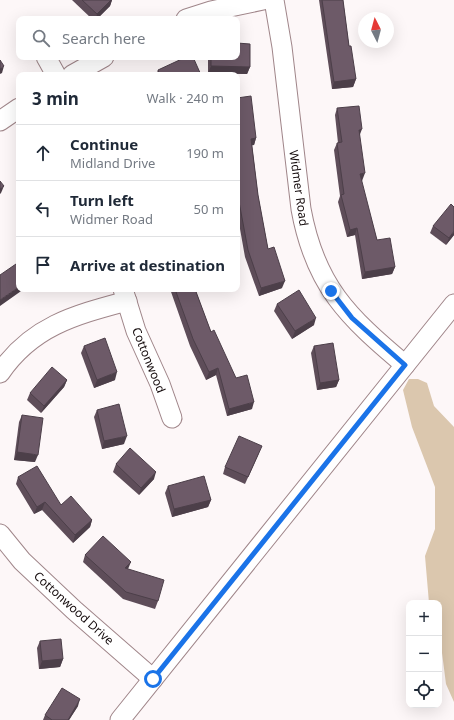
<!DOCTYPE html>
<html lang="en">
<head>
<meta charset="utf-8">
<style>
  :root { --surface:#fff; --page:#f6f6f7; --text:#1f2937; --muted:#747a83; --line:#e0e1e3 }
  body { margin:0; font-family:"Noto Sans",sans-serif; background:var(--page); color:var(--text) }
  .controls { position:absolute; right:12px; bottom:12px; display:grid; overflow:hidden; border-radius:8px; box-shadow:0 4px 16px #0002 }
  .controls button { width:36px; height:36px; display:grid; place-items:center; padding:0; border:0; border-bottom:1px solid var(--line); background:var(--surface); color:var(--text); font:20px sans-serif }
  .compass { position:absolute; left:358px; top:12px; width:36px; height:36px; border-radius:50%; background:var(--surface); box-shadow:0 4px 16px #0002; rotate:354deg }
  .stop { position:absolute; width:12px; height:12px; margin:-9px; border:3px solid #1a73e8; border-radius:50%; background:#fff }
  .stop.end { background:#1a73e8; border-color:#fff; box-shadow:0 1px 4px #0008 }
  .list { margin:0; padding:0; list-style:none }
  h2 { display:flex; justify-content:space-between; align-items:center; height:52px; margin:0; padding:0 16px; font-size:17px }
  h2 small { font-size:13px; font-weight:400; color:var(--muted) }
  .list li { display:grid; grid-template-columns:26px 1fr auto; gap:12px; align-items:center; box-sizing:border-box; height:56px; padding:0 16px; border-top:1px solid var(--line) }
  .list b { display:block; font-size:15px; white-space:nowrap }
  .list p { margin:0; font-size:13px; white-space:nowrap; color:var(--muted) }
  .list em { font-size:13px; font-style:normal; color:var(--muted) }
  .icon { flex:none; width:22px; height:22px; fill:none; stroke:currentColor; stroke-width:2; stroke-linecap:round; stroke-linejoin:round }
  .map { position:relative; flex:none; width:454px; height:720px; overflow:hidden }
  .search { position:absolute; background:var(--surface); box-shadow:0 4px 16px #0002; left:16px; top:16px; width:224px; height:44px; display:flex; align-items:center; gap:10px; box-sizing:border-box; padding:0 14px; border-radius:8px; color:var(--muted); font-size:15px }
  .panel { position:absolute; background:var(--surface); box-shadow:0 4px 16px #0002; left:16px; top:72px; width:224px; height:220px; border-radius:8px }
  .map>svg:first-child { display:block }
</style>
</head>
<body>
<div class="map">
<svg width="454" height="720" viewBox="0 0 454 720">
  <rect width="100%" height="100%" fill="#fdf7f8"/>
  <!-- green -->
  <polygon fill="#dbc7ae" points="409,379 418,379 427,383 434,406 454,427 454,702 446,684 442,653 439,644 439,603 429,603 425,556 435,529 435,487 412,427 403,390"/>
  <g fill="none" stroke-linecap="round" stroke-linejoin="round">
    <defs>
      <g id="minor">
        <path d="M274 0 282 47 301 209C315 286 348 317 405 365"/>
        <polyline points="186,19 211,11 263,0"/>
        <polyline points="46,57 56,75"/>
        <polyline points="72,75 104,57"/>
        <polyline points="0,121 19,108"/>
        <polyline points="123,289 136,331 160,384 172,418"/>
        <path d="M0 373C32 326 75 315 127 301"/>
        <polyline points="0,534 22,561 74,610 153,679"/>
        <polyline points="120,720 454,304"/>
      </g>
    </defs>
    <!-- minor casing -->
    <use href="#minor" stroke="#a0868a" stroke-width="21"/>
    <!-- minor -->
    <use href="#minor" stroke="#fff" stroke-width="19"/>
  </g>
  <!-- wall -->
  <g fill="#5e4d59">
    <polygon points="72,0 112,0 110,6 97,19 92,19"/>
    <polygon points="319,0 343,0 349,46 356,79 353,87 332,89"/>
    <polygon points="208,57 237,57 250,67 247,74 208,73"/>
    <polygon points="158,70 201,75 156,75"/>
    <polygon points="237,98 256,138 254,145 252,145 258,195 268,249 282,288 259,296 245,257 237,212"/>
    <polygon points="337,108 359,136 362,181 361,181 377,240 395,267 392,274 362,279 355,235 347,237 338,202 340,196 334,150 337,143 338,143 335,115"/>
    <polygon points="433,226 454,235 446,245 430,233"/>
    <polygon points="170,289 195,289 211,332 236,378 252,409 227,416 216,375 206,380 190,346"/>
    <polygon points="277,304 314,325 292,339 274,311"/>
    <polygon points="84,346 115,380 94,388 81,353"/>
    <polygon points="314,346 339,380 336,387 317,390 311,353"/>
    <polygon points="67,380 64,387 41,413 27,400 30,393"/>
    <polygon points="97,410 124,444 102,449 94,417"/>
    <polygon points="22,415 35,462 14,460 19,422"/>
    <polygon points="259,453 245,484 223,474 225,467"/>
    <polygon points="116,464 154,479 139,495 113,472"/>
    <polygon points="18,477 61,505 92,520 90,527 73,543 42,510 34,514 16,484"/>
    <polygon points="168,486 211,500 208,507 172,517 165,493"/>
    <polygon points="85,555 128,569 158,601 155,609 123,599 83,562"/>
    <polygon points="40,641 63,659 60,667 39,669 37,648"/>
    <polygon points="78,706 69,720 43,720 45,715"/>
  </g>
  <!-- shaded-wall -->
  <g fill="#4c3f49">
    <polygon points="111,0 112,0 110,6 97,19 96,19 97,14"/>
    <polygon points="4,66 2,73 0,74 0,69"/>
    <polygon points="211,66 250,67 247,74 208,73"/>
    <polygon points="356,79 353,87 332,89 334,82"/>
    <polygon points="362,129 359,137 359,130"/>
    <polygon points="256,138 254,145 249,146 251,139"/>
    <polygon points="365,173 362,181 357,181 360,174"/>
    <polygon points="4,186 1,193 0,194 0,189"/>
    <polygon points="357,228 355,235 347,237 350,230"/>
    <polygon points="454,231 454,235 446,245 449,238"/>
    <polygon points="395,267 392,274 362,279 365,272"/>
    <polygon points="285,281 282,288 259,296 261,288"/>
    <polygon points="19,287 19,289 24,289 0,306 0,300"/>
    <polygon points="316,318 314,325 292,339 295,331"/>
    <polygon points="218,368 216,375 206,380 209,372"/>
    <polygon points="117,372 115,380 94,388 97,380"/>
    <polygon points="67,380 64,387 41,413 44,406"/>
    <polygon points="339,380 336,387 317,390 320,383"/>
    <polygon points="254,402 252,409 227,416 229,409"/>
    <polygon points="127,436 124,444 102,449 104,441"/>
    <polygon points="17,452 38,455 35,462 14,460"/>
    <polygon points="156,472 154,479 139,495 141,488"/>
    <polygon points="211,500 208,507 172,517 174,509"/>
    <polygon points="45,502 42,510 34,514 37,507"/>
    <polygon points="92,520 90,527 73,543 75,535"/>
    <polygon points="131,562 128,569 125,568"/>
    <polygon points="63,659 60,667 39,669 42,661"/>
    <polygon points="80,699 78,706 69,720 68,720"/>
  </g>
  <!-- building -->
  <g fill="#6d5a68" stroke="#4c3f49">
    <polygon points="82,0 111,0 97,14"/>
    <polygon points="322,0 343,0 349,46 351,46 356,79 334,82"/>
    <polygon points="237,43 250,44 250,67 211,66 211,57 237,57"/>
    <polygon points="186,57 193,57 201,75 160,75 158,70"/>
    <polygon points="0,60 4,66 0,69"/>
    <polygon points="251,96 256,138 251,139 258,195 268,249 274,247 285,281 261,288 248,250 237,191 237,98"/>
    <polygon points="359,106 362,129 359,130 365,173 360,174 377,240 390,238 395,267 365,272 357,228 350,230 341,195 344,194 337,143 342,142 337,108"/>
    <polygon points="0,181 4,186 0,189"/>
    <polygon points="451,204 454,207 454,231 449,238 433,226"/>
    <polygon points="16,264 19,268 19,287 0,300 0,275"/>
    <polygon points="175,289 195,289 211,332 214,330 236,378 247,375 254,402 229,409 218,368 209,372 193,339"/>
    <polygon points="299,290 316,318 295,331 277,304"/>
    <polygon points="105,338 117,372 97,380 84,346"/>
    <polygon points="333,343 339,380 320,383 314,346"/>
    <polygon points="52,367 67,380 44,406 30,393"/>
    <polygon points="119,404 127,436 104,441 97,410"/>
    <polygon points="22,415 43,418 38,455 17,452"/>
    <polygon points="239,436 262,446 248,477 225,467"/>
    <polygon points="130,448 156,472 141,488 116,464"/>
    <polygon points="37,466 61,505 71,496 92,520 75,535 45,502 37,507 18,477"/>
    <polygon points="204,476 211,500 174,509 168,486"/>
    <polygon points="103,536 131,562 125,568 164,580 158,601 126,592 85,555"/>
    <polygon points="61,639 63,659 42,661 40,641"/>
    <polygon points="62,688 80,699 68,720 52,720 45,715"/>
  </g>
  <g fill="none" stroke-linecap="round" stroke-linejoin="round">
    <!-- route -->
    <polyline stroke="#1a73e8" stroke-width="5" points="153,679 405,365 352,318 331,291"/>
  </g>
  <g text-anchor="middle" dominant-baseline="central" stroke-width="3" stroke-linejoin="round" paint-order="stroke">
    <!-- street labels -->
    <g font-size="12" fill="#140b0c" stroke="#fff">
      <text transform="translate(299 188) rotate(82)">Widmer Road</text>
      <text transform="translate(149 360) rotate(68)">Cottonwood</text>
      <text transform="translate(74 608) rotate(42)">Cottonwood Drive</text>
    </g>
  </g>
</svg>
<div class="controls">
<button>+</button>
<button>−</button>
<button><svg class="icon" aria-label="locate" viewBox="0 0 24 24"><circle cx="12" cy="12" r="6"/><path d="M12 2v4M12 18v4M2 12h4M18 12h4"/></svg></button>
</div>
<svg class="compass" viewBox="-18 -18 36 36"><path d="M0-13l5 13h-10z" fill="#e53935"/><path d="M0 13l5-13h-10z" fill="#747a83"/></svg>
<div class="stop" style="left:153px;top:679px"></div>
<div class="stop end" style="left:331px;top:291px"></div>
<div class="search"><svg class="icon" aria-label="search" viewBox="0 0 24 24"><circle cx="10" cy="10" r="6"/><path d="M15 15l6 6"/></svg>Search here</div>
<section class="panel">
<h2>3 min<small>Walk · 240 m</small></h2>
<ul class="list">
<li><svg class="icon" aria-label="ahead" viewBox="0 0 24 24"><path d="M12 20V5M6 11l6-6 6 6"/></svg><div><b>Continue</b><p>Midland Drive</p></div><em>190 m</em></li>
<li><svg class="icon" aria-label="left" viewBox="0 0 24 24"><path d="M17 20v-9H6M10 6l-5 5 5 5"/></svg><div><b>Turn left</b><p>Widmer Road</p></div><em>50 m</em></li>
<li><svg class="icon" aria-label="arrive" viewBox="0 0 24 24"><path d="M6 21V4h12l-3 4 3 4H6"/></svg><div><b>Arrive at destination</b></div></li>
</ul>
</section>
</div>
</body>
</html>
